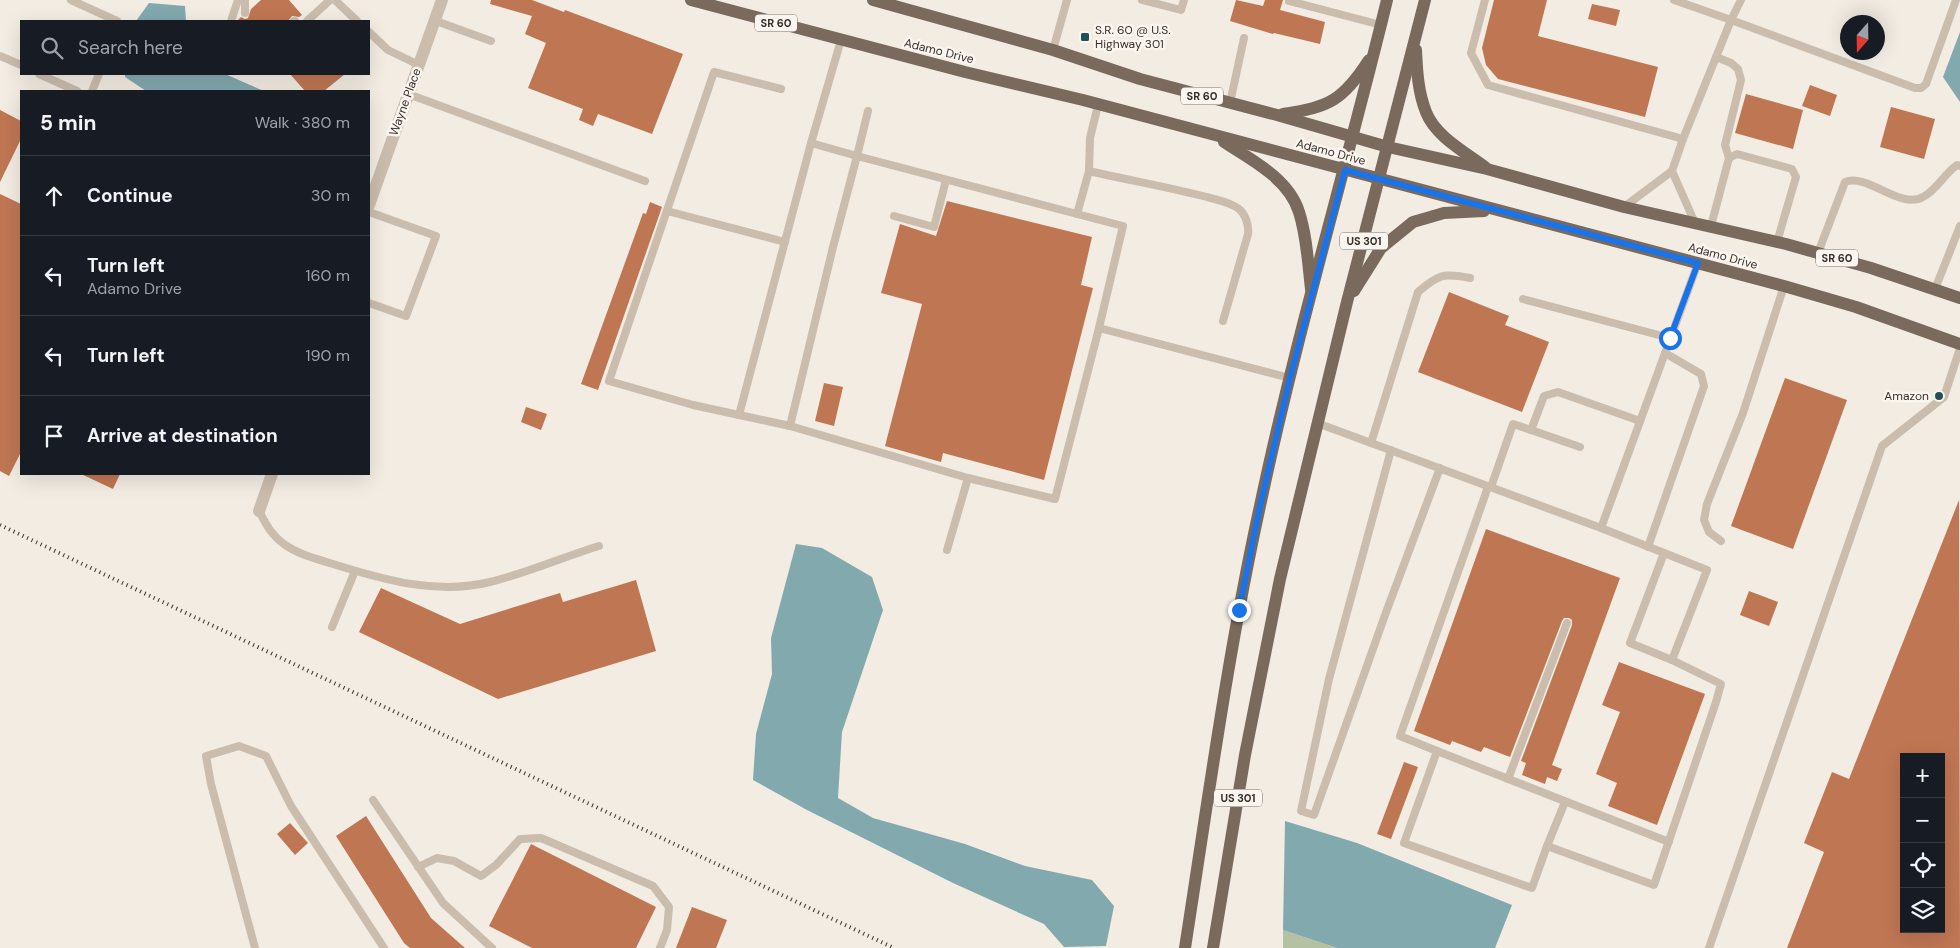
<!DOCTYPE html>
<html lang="en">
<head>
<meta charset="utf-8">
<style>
  :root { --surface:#171b24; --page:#242831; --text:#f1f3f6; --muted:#9ea1a6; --line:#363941 }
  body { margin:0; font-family:"DM Sans",sans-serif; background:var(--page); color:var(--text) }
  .controls { position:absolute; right:15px; bottom:15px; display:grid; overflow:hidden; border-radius:0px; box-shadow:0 5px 20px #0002 }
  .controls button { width:45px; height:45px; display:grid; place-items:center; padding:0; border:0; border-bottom:1px solid var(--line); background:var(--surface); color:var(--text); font:25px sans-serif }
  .compass { position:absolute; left:1840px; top:15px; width:45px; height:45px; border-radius:50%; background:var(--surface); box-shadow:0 5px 20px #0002; rotate:200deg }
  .stop { position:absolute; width:15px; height:15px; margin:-11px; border:4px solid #1a73e8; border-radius:50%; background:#fff }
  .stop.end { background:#1a73e8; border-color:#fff; box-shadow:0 1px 5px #0008 }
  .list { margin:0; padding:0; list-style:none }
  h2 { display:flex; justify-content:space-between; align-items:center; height:65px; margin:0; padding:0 20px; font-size:21px }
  h2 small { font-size:16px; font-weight:400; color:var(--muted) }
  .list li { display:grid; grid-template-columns:32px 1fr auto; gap:15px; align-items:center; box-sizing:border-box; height:80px; padding:0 20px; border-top:1px solid var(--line) }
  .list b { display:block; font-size:19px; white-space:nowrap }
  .list p { margin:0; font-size:16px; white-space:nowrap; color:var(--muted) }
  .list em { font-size:16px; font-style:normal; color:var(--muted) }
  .icon { flex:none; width:28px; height:28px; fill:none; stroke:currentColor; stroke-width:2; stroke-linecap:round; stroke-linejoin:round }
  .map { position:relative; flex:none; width:1960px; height:948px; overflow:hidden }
  .search { position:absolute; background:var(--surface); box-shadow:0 5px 20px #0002; left:20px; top:20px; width:350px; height:55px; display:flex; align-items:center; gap:12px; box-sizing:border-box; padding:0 18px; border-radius:0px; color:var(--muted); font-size:19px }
  .panel { position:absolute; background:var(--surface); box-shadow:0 5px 20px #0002; left:20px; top:90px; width:350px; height:385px; border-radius:0px }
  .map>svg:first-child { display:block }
</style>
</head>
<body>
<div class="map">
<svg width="1960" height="948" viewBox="0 0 1960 948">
  <rect width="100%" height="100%" fill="#f2ece2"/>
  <!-- green -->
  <polygon fill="#b4c1a2" points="1283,930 1337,948 1283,948"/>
  <!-- water -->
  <g fill="#82a9ae">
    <polygon points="149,3 185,6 186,21 136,21"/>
    <polygon points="1960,32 1960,102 1943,77"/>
    <polygon points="125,74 225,74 264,91 146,91 125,77"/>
    <polygon points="796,544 822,548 872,577 883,610 842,732 838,798 873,818 965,844 1025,866 1092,880 1114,906 1106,946 1064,947 1044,924 953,883 807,810 753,780 756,734 772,674 771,638"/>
    <polygon points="1285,821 1357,843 1512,905 1495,948 1337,948 1283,930"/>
  </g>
  <!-- building -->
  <g fill="#bf7653" fill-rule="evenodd">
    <polygon points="261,0 289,0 302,15 299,17 292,16 288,21 237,21 241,17 245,19 248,18 251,9"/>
    <polygon points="491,0 532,0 564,12 565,10 683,54 652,134 598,114 593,126 579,120 583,109 528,88 546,43 525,34 532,16 490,4"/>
    <polygon points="1236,0 1263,6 1265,0 1283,0 1280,10 1325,22 1320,44 1274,33 1273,34 1230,21"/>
    <polygon points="1494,0 1547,0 1538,36 1658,67 1645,117 1498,79 1486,65 1482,48"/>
    <polygon points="1592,4 1620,10 1616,26 1588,19"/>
    <polygon points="290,74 345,74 324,91 305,91"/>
    <polygon points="1810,85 1837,95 1830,116 1802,106"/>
    <polygon points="1746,94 1803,110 1793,149 1735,133"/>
    <polygon points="1891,107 1935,119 1924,159 1880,147"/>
    <polygon points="0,110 21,121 21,139 0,182"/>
    <polygon points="0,194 21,204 21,452 9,476 0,471"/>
    <polygon points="947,201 1092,237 1081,285 1093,288 1044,480 943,453 941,462 885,446 922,304 881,293 900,224 936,236"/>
    <polygon points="650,202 662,207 598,390 581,384 643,213 646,214"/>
    <polygon points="1449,292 1509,316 1505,325 1549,342 1522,412 1418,372"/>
    <polygon points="1785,378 1847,400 1793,549 1731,526"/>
    <polygon points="824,383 843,387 834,426 815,421"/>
    <polygon points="526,407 547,414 541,430 521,422"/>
    <polygon points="81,474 120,474 113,489"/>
    <path d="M1959 500 1960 948H1787L1824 852 1804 843 1832 772 1849 779ZM1904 757H1941V929H1904Z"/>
    <polygon points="1486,529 1620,578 1552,765 1562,769 1557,781 1547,777 1545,784 1522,775 1526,763 1521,761 1572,625 1572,620 1569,618 1564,618 1562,621 1510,757 1484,747 1481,752 1452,741 1450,745 1414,731"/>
    <polygon points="636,580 656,651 498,699 359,632 381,588 460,624 560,593 563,602"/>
    <polygon points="1749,591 1778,602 1769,626 1740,615"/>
    <polygon points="1619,662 1705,694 1657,825 1608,806 1617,783 1596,774 1620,712 1602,705"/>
    <polygon points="1404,762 1418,767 1391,839 1377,834"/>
    <polygon points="366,816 431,918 465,948 410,948 404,943 336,836"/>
    <polygon points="290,823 308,843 295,855 277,834"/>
    <polygon points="531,844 656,907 636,948 532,948 489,926"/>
    <polygon points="692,907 727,920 716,948 676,948"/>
  </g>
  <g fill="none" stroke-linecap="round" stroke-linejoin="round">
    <!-- service -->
    <g stroke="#cabdae" stroke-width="8">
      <polyline points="71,0 117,21"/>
      <polyline points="245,0 245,13"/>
      <polyline points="335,0 357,21"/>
      <polyline points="1142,0 1181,10 1184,0"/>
      <polyline points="1485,0 1471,53 1488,85 1683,139 1672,171 1624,207"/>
      <polyline points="1674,0 1731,20 1683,139"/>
      <polyline points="1741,0 1731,20 1915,88 1921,88 1926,84 1956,0"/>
      <polyline points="1289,1 1381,25"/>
      <polyline points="231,21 238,0"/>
      <polyline points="294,21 295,21"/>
      <polyline points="307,21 330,0"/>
      <polyline points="436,21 491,41"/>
      <polyline points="369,32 388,50 419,65"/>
      <polyline points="1053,50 1067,0"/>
      <polyline points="0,56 21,65"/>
      <polyline points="1716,57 1731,63 1738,69 1741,80 1725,145 1729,158"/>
      <polyline points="39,74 77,91"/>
      <polyline points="781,89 714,72 609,381 693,405 790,426 968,478"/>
      <polyline points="92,91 99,74"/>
      <polyline points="408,94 645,181"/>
      <polyline points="1230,103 1244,38"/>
      <polyline points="1098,105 1090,138 1089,171 1077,214 1123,226 1099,328"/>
      <polyline points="868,111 857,156 1077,214"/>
      <path d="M1089 171C1128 180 1168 187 1207 197 1217 200 1231 202 1239 209 1246 215 1249 226 1248 234L1223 321"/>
      <polyline points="1672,171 1695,223"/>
      <polyline points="667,211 785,242"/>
      <polyline points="369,212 436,236 406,316 369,303"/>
      <polyline points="894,216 934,227 946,180"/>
      <polyline points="1711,226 1729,158 1737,154 1792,169 1796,177 1777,242"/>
      <path d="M1818 253 1845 182C1868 173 1900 210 1923 197 1937 190 1944 174 1957 165L1960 166"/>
      <polyline points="1935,289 1960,226"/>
      <polyline points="1523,299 1670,338"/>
      <polyline points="739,415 811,143"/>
      <polyline points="1317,423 1601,528 1698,263"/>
      <polyline points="790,426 833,247 857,156 811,143 841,40"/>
      <polyline points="1531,430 1580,447"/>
      <path d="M1371 443 1418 292C1439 274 1443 273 1470 278"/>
      <polyline points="1391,450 1329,679 1301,811 1314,815 1385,615 1440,468"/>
      <polyline points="1491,487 1513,424 1531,430 1544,396 1558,392 1640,421"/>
      <path d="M259 511C266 524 271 535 284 544 297 554 317 559 333 564 384 580 437 595 490 582 527 573 563 557 599 546"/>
      <polyline points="1601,528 1707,570 1672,660 1721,684 1716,702 1654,885 1547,846 1532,888 1404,843 1437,751 1669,842"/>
      <polyline points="1721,541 1709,532 1704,520 1707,504 1743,413 1784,286"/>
      <polyline points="1648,547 1704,386 1701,374 1665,353"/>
      <polyline points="947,550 968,478 1055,499 1099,328 1290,378"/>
      <polyline points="1664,553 1630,643 1672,660"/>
      <polyline points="332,627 355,571"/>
      <polyline points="1437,751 1400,736 1488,487"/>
      <polyline points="1508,779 1567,623"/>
      <polyline points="373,800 443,903 492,948"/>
      <polyline points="1547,846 1565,802"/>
      <polyline points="418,867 437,858 454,861 481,876 496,865 520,839 541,838 653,886 669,907 667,930 660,948"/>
      <polyline points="255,948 211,784 206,756 239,746 266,756 291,806 384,948"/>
      <polyline points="1709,948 1882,446 1944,397 1960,348"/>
    </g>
    <!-- minor -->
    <g stroke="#cabdae" stroke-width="12">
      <polyline points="369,205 442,0"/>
      <polyline points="259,511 272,474"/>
    </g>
    <!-- primary -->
    <g stroke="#7a6a5e" stroke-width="12">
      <polyline points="691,0 965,72 1083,100 1784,286 1856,307 1960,344"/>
      <polyline points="873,0 1053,50 1140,79 1277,115 1388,147 1487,169 1624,207 1786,244 1871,268 1960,298"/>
      <path d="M1416 50C1417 71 1418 92 1426 112 1435 136 1465 152 1485 167"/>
      <path d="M1283 114C1329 108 1344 99 1369 60"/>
      <path d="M1224 142C1252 160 1289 179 1299 212 1307 237 1308 264 1311 289"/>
      <polyline points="1354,291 1381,248 1413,222 1444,213 1484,211"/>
      <path d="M1185 948C1208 800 1228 652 1260 506 1296 336 1346 169 1387 0"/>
      <polyline points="1213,948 1245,755 1280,579 1347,302 1425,0"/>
    </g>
    <!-- rail -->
    <polyline stroke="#39312c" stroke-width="4" stroke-dasharray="1 4" stroke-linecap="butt" points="0,525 894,948"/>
  </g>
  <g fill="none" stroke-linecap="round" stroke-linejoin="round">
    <!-- route -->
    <polyline stroke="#1a73e8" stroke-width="6" points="1239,610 1260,506 1290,378 1345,170 1698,263 1670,338"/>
  </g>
  <!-- markers -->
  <g fill="#235159" stroke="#faf5ee" stroke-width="2">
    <rect x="1080" y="32" width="10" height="10" rx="2.5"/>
    <circle cx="1939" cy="396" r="5"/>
  </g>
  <g text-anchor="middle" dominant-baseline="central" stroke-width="5" stroke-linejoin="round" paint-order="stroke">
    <!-- shield labels -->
    <g fill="#faf5ee" stroke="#736c66" stroke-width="1">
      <rect x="755" y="14.5" width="42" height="17" rx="4"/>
      <rect x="1181" y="87.5" width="42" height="17" rx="4"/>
      <rect x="1340" y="232.5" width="48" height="17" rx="4"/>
      <rect x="1816" y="249.5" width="42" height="17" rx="4"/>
      <rect x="1214" y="789.5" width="48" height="17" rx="4"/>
    </g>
    <g font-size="11" font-weight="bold" fill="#39312c">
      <text x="776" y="23">SR 60</text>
      <text x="1202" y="96">SR 60</text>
      <text x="1364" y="241">US 301</text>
      <text x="1837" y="258">SR 60</text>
      <text x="1238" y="798">US 301</text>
    </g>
    <!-- poi labels -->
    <g font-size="12" fill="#39312c" stroke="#faf5ee" text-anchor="start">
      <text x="1095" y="30">S.R. 60 @ U.S.<tspan x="1095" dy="14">Highway 301</tspan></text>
      <text x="1929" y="396" text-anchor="end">Amazon</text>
    </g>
    <!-- street labels -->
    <g font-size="12" fill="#39312c" stroke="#faf5ee">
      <text transform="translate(939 51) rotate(14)">Adamo Drive</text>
      <text transform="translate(405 102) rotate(-70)">Wayne Place</text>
      <text transform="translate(1331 152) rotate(15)">Adamo Drive</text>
      <text transform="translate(1723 256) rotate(15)">Adamo Drive</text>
    </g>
  </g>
</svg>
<div class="controls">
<button>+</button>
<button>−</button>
<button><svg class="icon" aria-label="locate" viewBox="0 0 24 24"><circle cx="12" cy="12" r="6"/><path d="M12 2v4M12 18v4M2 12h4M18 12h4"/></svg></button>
<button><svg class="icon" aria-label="layers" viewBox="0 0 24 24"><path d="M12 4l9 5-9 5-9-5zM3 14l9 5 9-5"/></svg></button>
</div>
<svg class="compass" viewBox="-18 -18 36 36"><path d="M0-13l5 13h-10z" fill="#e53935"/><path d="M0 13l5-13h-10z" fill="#9ea1a6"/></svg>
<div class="stop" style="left:1670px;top:338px"></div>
<div class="stop end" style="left:1239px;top:610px"></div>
<div class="search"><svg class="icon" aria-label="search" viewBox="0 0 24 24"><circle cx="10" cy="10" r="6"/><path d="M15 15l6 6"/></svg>Search here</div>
<section class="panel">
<h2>5 min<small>Walk · 380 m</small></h2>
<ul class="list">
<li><svg class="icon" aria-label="ahead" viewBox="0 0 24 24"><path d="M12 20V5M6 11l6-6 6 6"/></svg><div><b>Continue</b></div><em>30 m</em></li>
<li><svg class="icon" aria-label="left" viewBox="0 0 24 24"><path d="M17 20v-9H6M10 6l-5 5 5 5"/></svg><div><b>Turn left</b><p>Adamo Drive</p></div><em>160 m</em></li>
<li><svg class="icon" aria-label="left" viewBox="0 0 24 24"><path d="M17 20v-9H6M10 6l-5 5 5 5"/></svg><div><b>Turn left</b></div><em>190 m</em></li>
<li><svg class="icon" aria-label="arrive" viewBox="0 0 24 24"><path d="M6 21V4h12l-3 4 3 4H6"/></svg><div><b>Arrive at destination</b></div></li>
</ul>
</section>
</div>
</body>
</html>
